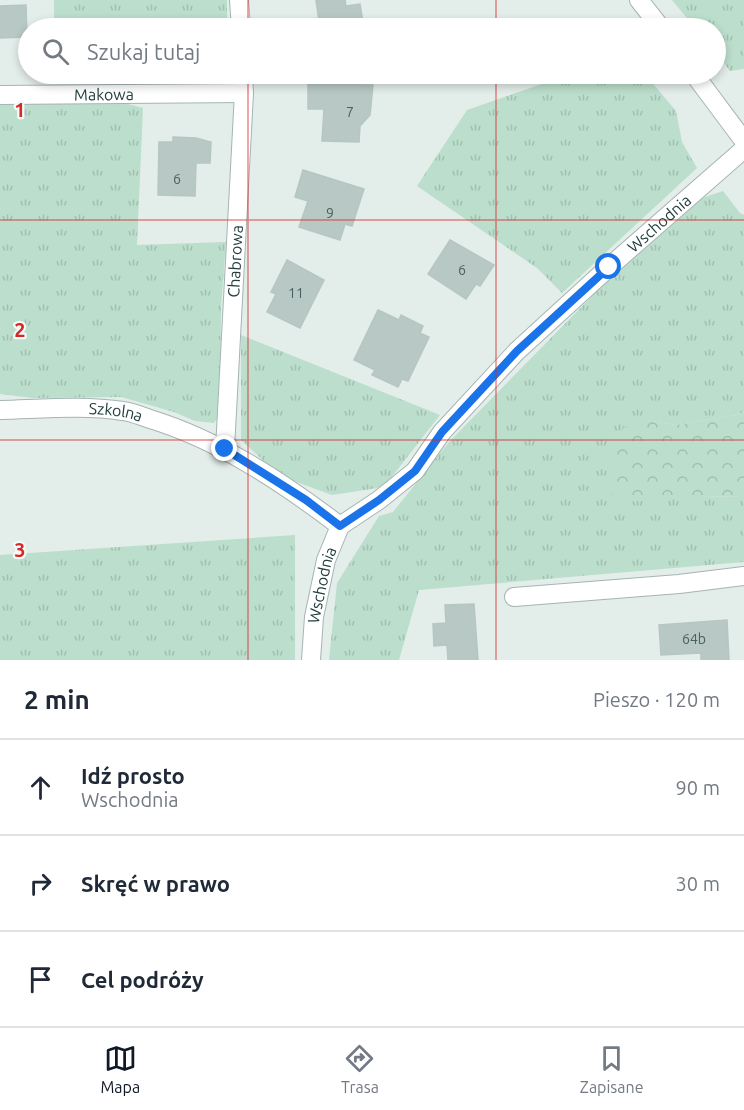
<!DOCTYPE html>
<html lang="pl">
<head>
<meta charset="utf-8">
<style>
  :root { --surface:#fff; --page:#f6f6f7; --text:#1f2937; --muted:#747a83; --line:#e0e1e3; --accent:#111827 }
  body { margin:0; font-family:Ubuntu,sans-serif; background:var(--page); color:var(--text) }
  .stop { position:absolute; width:18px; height:18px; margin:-14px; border:4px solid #1a73e8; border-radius:50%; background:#fff }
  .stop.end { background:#1a73e8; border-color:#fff; box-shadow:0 2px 6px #0008 }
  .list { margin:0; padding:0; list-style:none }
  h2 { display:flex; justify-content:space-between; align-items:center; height:78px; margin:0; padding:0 24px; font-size:26px }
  h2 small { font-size:20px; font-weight:400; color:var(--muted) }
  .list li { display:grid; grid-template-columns:39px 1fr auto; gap:18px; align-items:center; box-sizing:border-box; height:96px; padding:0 24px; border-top:2px solid var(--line) }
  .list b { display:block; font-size:22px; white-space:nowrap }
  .list p { margin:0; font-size:20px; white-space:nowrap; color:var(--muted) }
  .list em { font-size:20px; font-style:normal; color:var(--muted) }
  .icon { flex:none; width:33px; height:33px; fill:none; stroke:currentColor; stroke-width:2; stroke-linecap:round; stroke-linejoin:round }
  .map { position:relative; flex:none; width:744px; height:660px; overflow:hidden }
  .search { position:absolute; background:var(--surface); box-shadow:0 3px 9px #0003; left:18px; right:18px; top:18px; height:66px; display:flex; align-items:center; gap:15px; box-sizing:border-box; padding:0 21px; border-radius:33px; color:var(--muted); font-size:22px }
  .sheet { height:366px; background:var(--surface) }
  nav { display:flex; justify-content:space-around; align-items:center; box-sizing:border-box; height:84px; border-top:2px solid var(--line); background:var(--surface); font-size:16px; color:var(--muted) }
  nav a { display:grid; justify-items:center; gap:3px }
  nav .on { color:var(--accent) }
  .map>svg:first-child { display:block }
</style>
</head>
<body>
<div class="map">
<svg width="744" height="660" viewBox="0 0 744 660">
  <defs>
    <pattern id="grass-tufts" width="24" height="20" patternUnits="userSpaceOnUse" patternTransform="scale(1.5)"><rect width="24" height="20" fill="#bcdecc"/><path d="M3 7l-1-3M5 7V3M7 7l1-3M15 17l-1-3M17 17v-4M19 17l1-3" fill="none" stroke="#a1c0b0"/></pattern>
    <pattern id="forest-crowns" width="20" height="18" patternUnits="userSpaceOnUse" patternTransform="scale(1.5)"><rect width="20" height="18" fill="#bcdecc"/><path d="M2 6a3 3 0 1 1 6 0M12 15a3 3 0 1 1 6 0" fill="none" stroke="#a1c0b0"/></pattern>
  </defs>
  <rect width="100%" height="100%" fill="#e3edea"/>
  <!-- grass -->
  <g fill="url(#grass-tufts)">
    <rect x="54" y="0" width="173" height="28"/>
    <polygon points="672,0 744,0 744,69 730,71 716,53 716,28 695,28"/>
    <polygon points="570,74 645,74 676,111 682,142 697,168 562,293 537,268 417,186 467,110"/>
    <polygon points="117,101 143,108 137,245 226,242 221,307 220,414 214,423 195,421 174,412 121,397 32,398 0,394 0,102"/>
    <polygon points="723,191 740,213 744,215 744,412 737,415 676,425 645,420 698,497 744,496 744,562 419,590 399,660 329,660 337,583 379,516 393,512 449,442 598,290 702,198"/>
    <polygon points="241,335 440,415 384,487 332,495 280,476 241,440"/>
    <polygon points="295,535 295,660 0,660 0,555"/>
  </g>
  <!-- forest -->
  <polygon fill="url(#forest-crowns)" points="744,412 744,496 698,497 612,503 613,454 623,428 645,420 676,425 737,415"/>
  <!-- building -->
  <g fill="#b8c8c4" stroke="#b5c6c3" stroke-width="1.5">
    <polygon points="316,0 345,0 346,6 360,4 364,28 320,28"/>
    <polygon points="26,5 27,37 0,38 0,6"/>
    <polygon points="308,84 373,85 370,115 360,126 359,142 322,141 324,109 308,109"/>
    <polygon points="173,137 196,138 211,142 210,163 196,163 195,196 158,195 159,142 173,142"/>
    <polygon points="303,170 364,189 352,226 345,224 340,240 299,227 308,201 295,197"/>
    <polygon points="450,240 494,265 480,286 476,284 466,299 428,274"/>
    <polygon points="287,260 324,280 300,328 267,312 276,294 271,292"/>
    <polygon points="378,310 399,320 401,315 423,326 420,333 429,337 408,381 402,379 398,387 372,375 375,370 354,360"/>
    <polygon points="474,604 478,660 448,660 447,645 434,646 433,624 446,623 445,605"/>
    <polygon points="727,620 729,660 701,660 701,653 661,655 659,625"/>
  </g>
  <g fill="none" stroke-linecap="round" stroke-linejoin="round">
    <defs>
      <g id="minor">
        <polyline points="239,0 241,28"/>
        <polyline points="639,0 661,28"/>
        <polyline points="694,74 744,141"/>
        <path id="s1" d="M0 95 244 93"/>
        <path id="s2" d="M0 410C41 409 83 405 123 411 132 412 141 416 150 419 219 440 282 482 340 526"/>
        <path id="s3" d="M225 449 244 93 243 74"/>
        <polyline points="514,597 679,584 744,576"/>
        <path id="s4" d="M311 660 314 617 326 560 340 526 379 500 415 471 442 432 517 351 609 267 744 149"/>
      </g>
    </defs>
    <!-- minor casing -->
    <use href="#minor" stroke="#a5b5b3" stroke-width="20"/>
    <!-- minor -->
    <use href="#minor" stroke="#fff" stroke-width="18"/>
  </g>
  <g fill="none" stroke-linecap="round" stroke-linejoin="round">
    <!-- route -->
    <polyline stroke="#1a73e8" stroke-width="8" points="225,449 306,500 340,526 379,500 415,471 442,432 517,351 609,267"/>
  </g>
  <!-- grid -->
  <path fill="none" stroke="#d62828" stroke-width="1.5" stroke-opacity="0.55" d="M248 0V28M496 0V28M248 74V660M496 74V660M0 220H744M0 440H744"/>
  <g text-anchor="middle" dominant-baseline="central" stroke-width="4.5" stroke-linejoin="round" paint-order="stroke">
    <!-- number labels -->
    <g font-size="14" fill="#48605f">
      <text x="350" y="112">7</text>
      <text x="177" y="179">6</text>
      <text x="330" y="213">9</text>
      <text x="462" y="270">6</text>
      <text x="296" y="293">11</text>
      <text x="694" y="639">64b</text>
    </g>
    <!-- street labels -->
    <g font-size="16" fill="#223e3d" stroke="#f3f9f7">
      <text stroke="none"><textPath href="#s1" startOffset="104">Makowa</textPath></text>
      <text stroke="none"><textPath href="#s4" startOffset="580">Wschodnia</textPath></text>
      <text stroke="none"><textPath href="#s3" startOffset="188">Chabrowa</textPath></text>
      <text stroke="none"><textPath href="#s2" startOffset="116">Szkolna</textPath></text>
      <text stroke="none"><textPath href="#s4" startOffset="76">Wschodnia</textPath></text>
    </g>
  </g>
  <g font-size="20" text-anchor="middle" font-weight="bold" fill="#d62828" stroke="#f3f9f7" stroke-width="4.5" stroke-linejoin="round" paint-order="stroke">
    <text x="20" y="117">1</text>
    <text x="20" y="337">2</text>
    <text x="20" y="557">3</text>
  </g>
</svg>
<div class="stop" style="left:609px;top:267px"></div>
<div class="stop end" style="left:225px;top:449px"></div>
<div class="search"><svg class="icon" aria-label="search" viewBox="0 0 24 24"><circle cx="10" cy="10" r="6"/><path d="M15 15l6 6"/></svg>Szukaj tutaj</div>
</div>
<section class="sheet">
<h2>2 min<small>Pieszo · 120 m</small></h2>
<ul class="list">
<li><svg class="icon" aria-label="ahead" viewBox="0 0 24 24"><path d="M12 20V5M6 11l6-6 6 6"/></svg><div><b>Idź prosto</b><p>Wschodnia</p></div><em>90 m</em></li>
<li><svg class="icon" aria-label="right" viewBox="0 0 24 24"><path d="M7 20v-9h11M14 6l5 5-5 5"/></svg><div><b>Skręć w prawo</b></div><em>30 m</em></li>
<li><svg class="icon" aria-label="arrive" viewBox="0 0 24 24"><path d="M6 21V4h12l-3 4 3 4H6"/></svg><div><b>Cel podróży</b></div></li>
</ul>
</section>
<nav>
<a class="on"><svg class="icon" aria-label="map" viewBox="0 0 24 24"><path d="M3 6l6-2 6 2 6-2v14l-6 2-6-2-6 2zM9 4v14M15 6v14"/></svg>Mapa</a>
<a><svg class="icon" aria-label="directions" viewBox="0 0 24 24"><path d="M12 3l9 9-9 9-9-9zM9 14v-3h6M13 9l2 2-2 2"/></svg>Trasa</a>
<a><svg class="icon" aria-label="saved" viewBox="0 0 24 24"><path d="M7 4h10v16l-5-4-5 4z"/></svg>Zapisane</a>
</nav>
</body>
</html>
